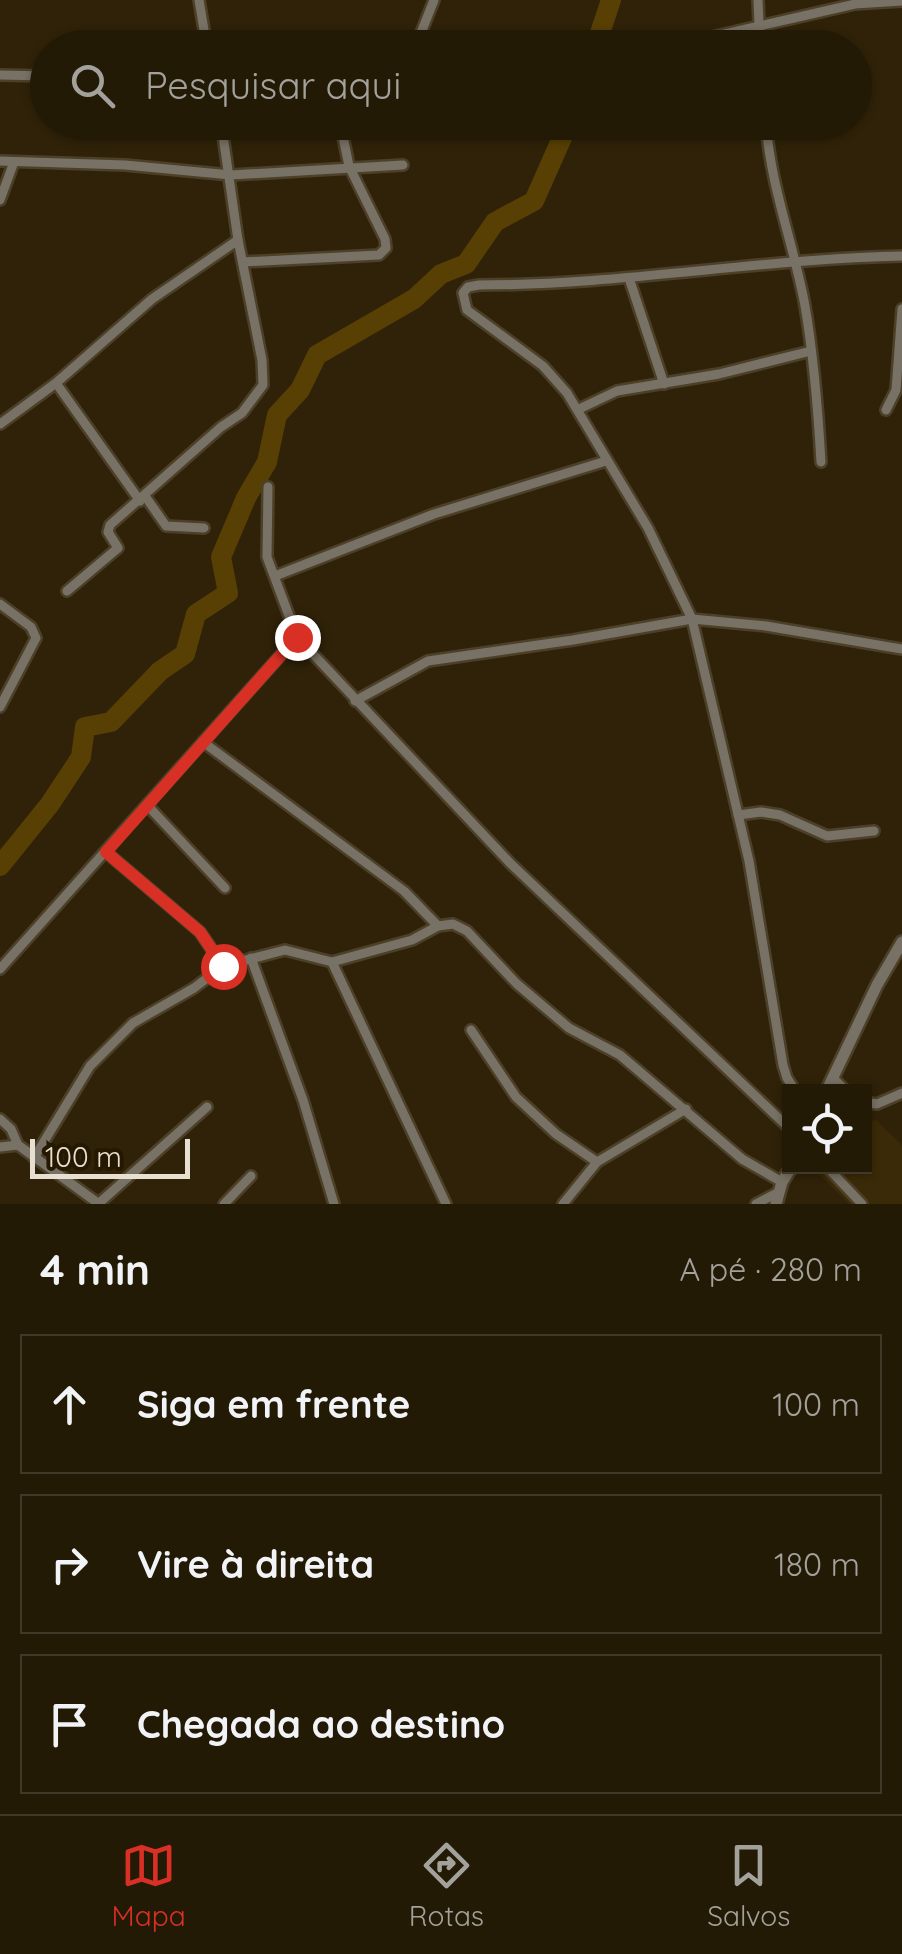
<!DOCTYPE html>
<html lang="pt">
<head>
<meta charset="utf-8">
<style>
  :root { --surface:#231a06; --page:#2b2310; --text:#f1f3f6; --muted:#a3a19b; --line:#403828; --accent:#d93025 }
  body { margin:0; font-family:Quicksand,sans-serif; background:var(--page); color:var(--text) }
  .controls { position:absolute; right:30px; bottom:30px; display:grid; overflow:hidden; border-radius:0px; box-shadow:0 2px 8px #0004 }
  .controls button { width:90px; height:90px; display:grid; place-items:center; padding:0; border:0; border-bottom:2px solid var(--line); background:var(--surface); color:var(--text); font:50px sans-serif }
  .scale { position:absolute; left:30px; bottom:25px; width:160px; box-sizing:border-box; padding-left:10px; border:5px solid #e7dfd0; border-top:0; font-size:28px; line-height:35px; white-space:nowrap; color:#e7dfd0; -webkit-text-stroke:8px #251801; paint-order:stroke }
  .stop { position:absolute; width:30px; height:30px; margin:-22px; border:8px solid #d93025; border-radius:50%; background:#fff }
  .stop.end { background:#d93025; border-color:#fff; box-shadow:0 2px 10px #0008 }
  .list { margin:0; padding:0; list-style:none }
  h2 { display:flex; justify-content:space-between; align-items:center; height:130px; margin:0; padding:0 40px; font-size:42px }
  h2 small { font-size:32px; font-weight:400; color:var(--muted) }
  .list li { display:grid; grid-template-columns:65px 1fr auto; gap:30px; align-items:center; box-sizing:border-box; height:140px; margin:0 20px 20px; padding:0 20px; border:2px solid var(--line); border-radius:0px }
  .list b { display:block; font-size:38px; white-space:nowrap }
  .list em { font-size:32px; font-style:normal; color:var(--muted) }
  .icon { flex:none; width:55px; height:55px; fill:none; stroke:currentColor; stroke-width:2; stroke-linecap:round; stroke-linejoin:round }
  .map { position:relative; flex:none; width:902px; height:1204px; overflow:hidden }
  .search { position:absolute; background:var(--surface); box-shadow:0 2px 8px #0004; left:30px; right:30px; top:30px; height:110px; display:flex; align-items:center; gap:25px; box-sizing:border-box; padding:0 35px; border-radius:55px; color:var(--muted); font-size:38px }
  .sheet { height:610px; background:var(--surface) }
  nav { display:flex; justify-content:space-around; align-items:center; box-sizing:border-box; height:140px; border-top:2px solid var(--line); background:var(--surface); font-size:28px; color:var(--muted) }
  nav a { display:grid; justify-items:center; gap:5px }
  nav .on { color:var(--accent) }
  .map>svg:first-child { display:block }
</style>
</head>
<body>
<div class="map">
<svg width="902" height="1204" viewBox="0 0 902 1204">
  <rect width="100%" height="100%" fill="#2f2208"/>
  <!-- built -->
  <polygon fill="#3b2a07" points="875,1119 902,1145 902,1204 849,1204 818,1173 825,1167 864,1166 865,1129"/>
  <g fill="none" stroke-linecap="round" stroke-linejoin="round">
    <!-- river -->
    <g stroke="#583f04" stroke-width="20">
      <polyline points="595,48 611,0"/>
      <polyline points="0,866 50,804 81,757 85,727 111,722 160,671 185,654 196,614 228,593 221,557 246,498 267,462 277,415 300,390 317,355 414,299 441,274 466,264 495,222 534,201 569,122"/>
    </g>
    <defs>
      <g id="minor">
        <polyline points="199,0 207,48"/>
        <polyline points="758,0 760,48"/>
        <polyline points="415,48 434,0"/>
        <polyline points="664,48 855,4 902,1"/>
        <polyline points="0,75 48,76"/>
        <path d="M766 122C770 185 794 245 805 306 814 358 818 410 821 462"/>
        <polyline points="0,161 125,165 231,175 403,165"/>
        <polyline points="0,200 14,162"/>
        <polyline points="243,262 379,255 386,248 385,239 349,166 340,122"/>
        <polyline points="629,278 664,384"/>
        <polyline points="56,383 140,501"/>
        <polyline points="579,409 617,391 719,374 811,351"/>
        <polyline points="886,410 896,390 902,309"/>
        <polyline points="0,424 56,383 152,299 238,240"/>
        <polyline points="268,487 267,557 297,637 510,863 790,1129"/>
        <polyline points="145,496 166,526 204,528"/>
        <polyline points="275,576 434,514 606,461"/>
        <polyline points="67,591 118,548 108,532 110,525 221,427 242,413 263,385 262,360 238,240 221,122"/>
        <polyline points="0,604 31,627 36,638 0,707"/>
        <polyline points="355,701 428,661 573,640 692,619 766,626 902,649"/>
        <polyline points="203,742 404,891 438,926"/>
        <polyline points="148,806 225,888"/>
        <polyline points="738,815 761,812 780,815 827,836 874,831"/>
        <polyline points="106,852 200,932 223,966"/>
        <polyline points="251,958 303,1100 334,1204"/>
        <polyline points="332,962 446,1204"/>
        <polyline points="0,969 297,637"/>
        <polyline points="471,1030 516,1097 556,1134 597,1162"/>
        <polyline points="833,1078 847,1092"/>
        <path d="M796 1092 787 1078 783 1065 749 861 692 619 648 528 567 393 543 366 467 310 463 293 468 287 479 285C621 285 760 259 902 256"/>
        <polyline points="864,1102 877,1104 902,1093"/>
        <polyline points="0,1119 11,1129 18,1145 99,1204"/>
        <polyline points="0,1147 18,1145"/>
        <polyline points="34,1158 90,1066 133,1023 194,988 223,966 285,950 332,962 412,940 438,926 453,924 467,931 517,984 569,1028 620,1055 742,1159 782,1182"/>
        <polyline points="826,1166 862,1204"/>
        <polyline points="98,1204 207,1107"/>
        <polyline points="224,1204 251,1176"/>
        <polyline points="563,1204 597,1162 686,1109"/>
        <polyline points="756,1204 779,1192"/>
      </g>
      <g id="tertiary">
        <polyline points="826,1092 877,985 902,942"/>
        <polyline points="776,1204 782,1182 792,1166"/>
      </g>
    </defs>
    <!-- minor casing -->
    <use href="#minor" stroke="#4c4028" stroke-width="14"/>
    <!-- tertiary casing -->
    <use href="#tertiary" stroke="#4c4028" stroke-width="16"/>
    <!-- minor -->
    <use href="#minor" stroke="#787165" stroke-width="9"/>
    <!-- tertiary -->
    <use href="#tertiary" stroke="#787165" stroke-width="11"/>
  </g>
  <g fill="none" stroke-linecap="round" stroke-linejoin="round">
    <!-- route -->
    <polyline stroke="#d93025" stroke-width="12" points="223,966 200,932 106,852 297,637"/>
  </g>
</svg>
<div class="controls">
<button><svg class="icon" aria-label="locate" viewBox="0 0 24 24"><circle cx="12" cy="12" r="6"/><path d="M12 2v4M12 18v4M2 12h4M18 12h4"/></svg></button>
</div>
<div class="scale">100 m</div>
<div class="stop" style="left:223px;top:966px"></div>
<div class="stop end" style="left:297px;top:637px"></div>
<div class="search"><svg class="icon" aria-label="search" viewBox="0 0 24 24"><circle cx="10" cy="10" r="6"/><path d="M15 15l6 6"/></svg>Pesquisar aqui</div>
</div>
<section class="sheet">
<h2>4 min<small>A pé · 280 m</small></h2>
<ul class="list">
<li><svg class="icon" aria-label="ahead" viewBox="0 0 24 24"><path d="M12 20V5M6 11l6-6 6 6"/></svg><div><b>Siga em frente</b></div><em>100 m</em></li>
<li><svg class="icon" aria-label="right" viewBox="0 0 24 24"><path d="M7 20v-9h11M14 6l5 5-5 5"/></svg><div><b>Vire à direita</b></div><em>180 m</em></li>
<li><svg class="icon" aria-label="arrive" viewBox="0 0 24 24"><path d="M6 21V4h12l-3 4 3 4H6"/></svg><div><b>Chegada ao destino</b></div></li>
</ul>
</section>
<nav>
<a class="on"><svg class="icon" aria-label="map" viewBox="0 0 24 24"><path d="M3 6l6-2 6 2 6-2v14l-6 2-6-2-6 2zM9 4v14M15 6v14"/></svg>Mapa</a>
<a><svg class="icon" aria-label="directions" viewBox="0 0 24 24"><path d="M12 3l9 9-9 9-9-9zM9 14v-3h6M13 9l2 2-2 2"/></svg>Rotas</a>
<a><svg class="icon" aria-label="saved" viewBox="0 0 24 24"><path d="M7 4h10v16l-5-4-5 4z"/></svg>Salvos</a>
</nav>
</body>
</html>
